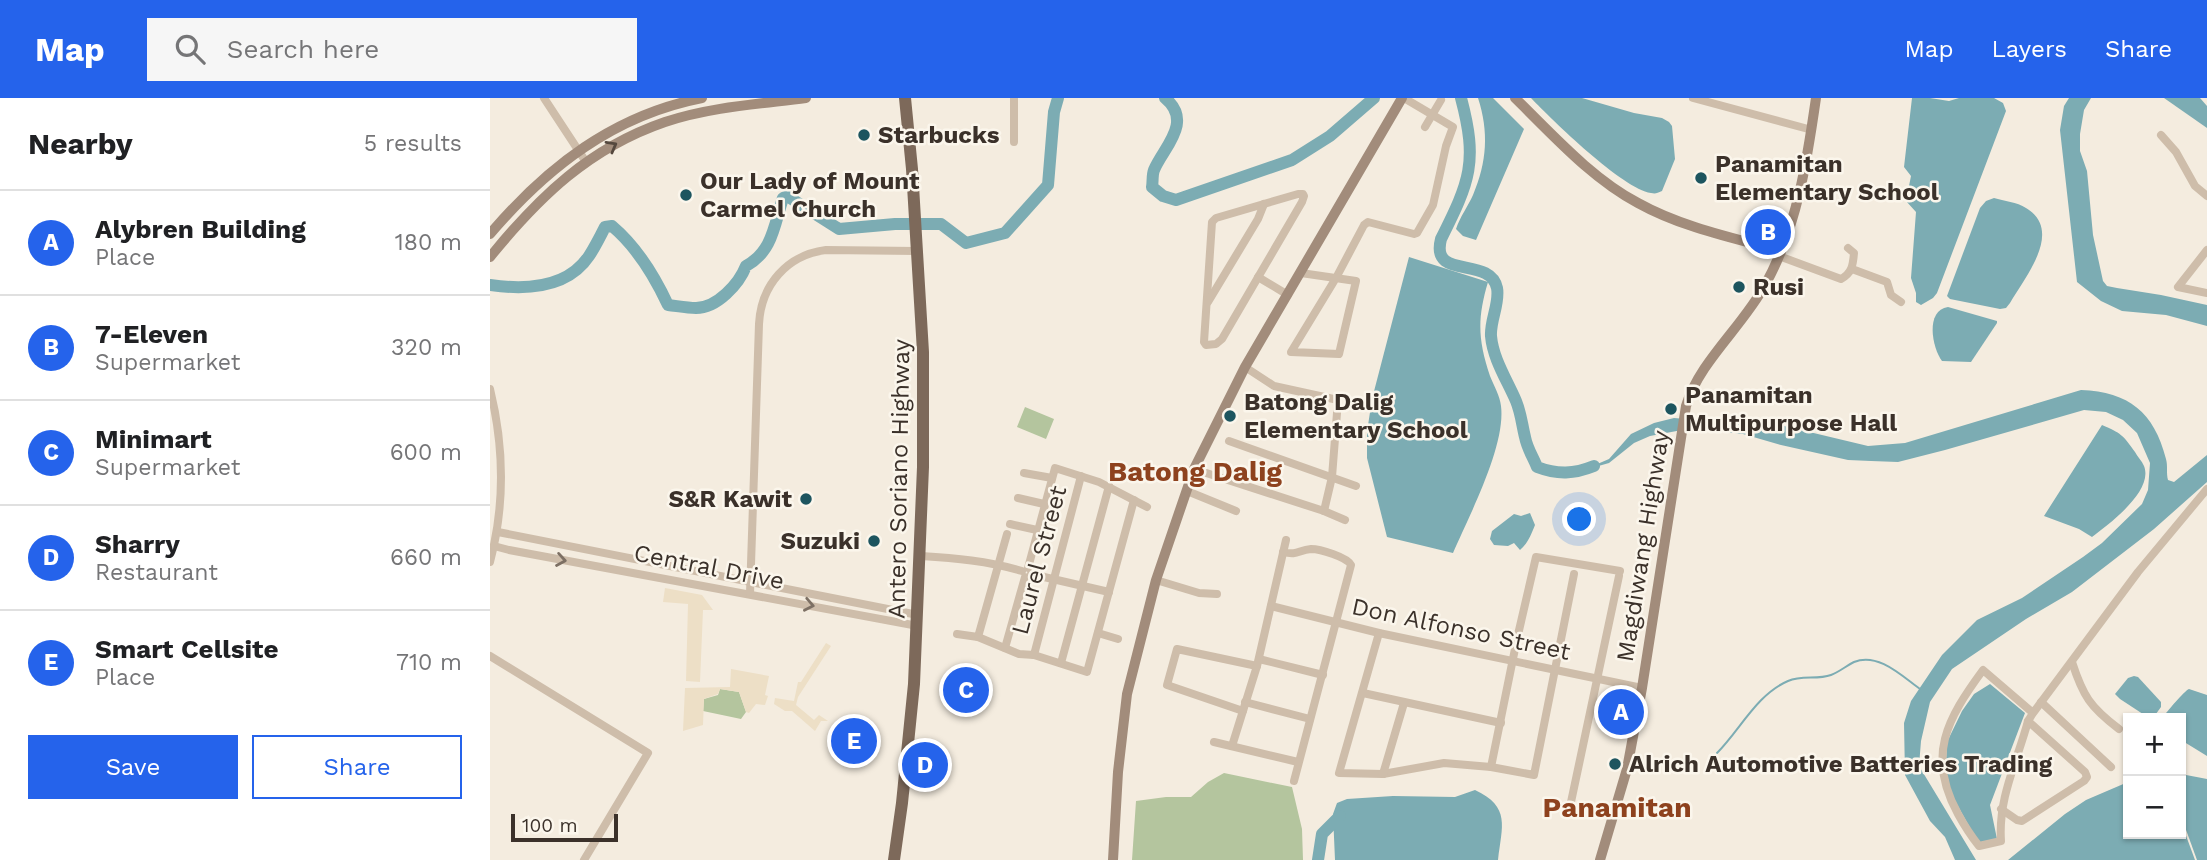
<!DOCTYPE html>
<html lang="en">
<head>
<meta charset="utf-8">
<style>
  :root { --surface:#fff; --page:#f6f6f6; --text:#202124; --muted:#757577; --line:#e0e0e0; --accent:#2563eb }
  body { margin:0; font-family:"Work Sans",sans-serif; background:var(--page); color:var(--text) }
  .controls { position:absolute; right:21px; bottom:21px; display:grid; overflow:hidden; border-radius:0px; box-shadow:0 2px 5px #0004 }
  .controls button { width:63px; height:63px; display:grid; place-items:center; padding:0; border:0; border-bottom:2px solid var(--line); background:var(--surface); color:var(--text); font:35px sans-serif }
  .scale { position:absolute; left:21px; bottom:18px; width:107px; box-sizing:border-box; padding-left:7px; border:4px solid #3b312a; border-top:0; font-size:19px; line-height:24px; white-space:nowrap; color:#3b312a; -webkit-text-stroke:5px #fbf6ec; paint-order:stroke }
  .you { position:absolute; left:1090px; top:422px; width:24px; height:24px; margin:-18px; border:5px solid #fff; border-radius:50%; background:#1a73e8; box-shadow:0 0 0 10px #1a73e833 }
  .badge { display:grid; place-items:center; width:46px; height:46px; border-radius:50%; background:var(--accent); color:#fff; font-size:23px; font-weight:700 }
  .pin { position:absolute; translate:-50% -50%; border:4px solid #fff; box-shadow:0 2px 7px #0006 }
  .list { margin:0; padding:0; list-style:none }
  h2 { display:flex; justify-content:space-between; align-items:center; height:91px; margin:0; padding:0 28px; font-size:30px }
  h2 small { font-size:23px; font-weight:400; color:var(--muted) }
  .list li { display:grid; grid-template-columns:46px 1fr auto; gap:21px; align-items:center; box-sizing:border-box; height:105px; padding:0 28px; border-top:2px solid var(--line) }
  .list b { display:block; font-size:26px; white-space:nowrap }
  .list p { margin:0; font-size:23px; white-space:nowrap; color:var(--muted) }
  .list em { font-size:23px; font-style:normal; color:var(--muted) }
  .actions { display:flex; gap:14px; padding:21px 28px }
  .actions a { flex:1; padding:16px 0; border:2px solid var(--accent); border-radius:0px; text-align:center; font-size:24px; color:var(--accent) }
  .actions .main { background:var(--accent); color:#fff }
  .icon { flex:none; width:38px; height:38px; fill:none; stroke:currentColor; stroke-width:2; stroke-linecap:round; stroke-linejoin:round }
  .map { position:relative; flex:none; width:1717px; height:762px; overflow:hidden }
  header { display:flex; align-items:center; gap:42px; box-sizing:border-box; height:98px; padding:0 35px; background:var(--accent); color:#fff }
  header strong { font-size:33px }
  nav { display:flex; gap:38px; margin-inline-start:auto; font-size:24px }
  .search { width:490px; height:63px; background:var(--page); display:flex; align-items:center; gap:18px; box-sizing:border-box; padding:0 24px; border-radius:0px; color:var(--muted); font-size:26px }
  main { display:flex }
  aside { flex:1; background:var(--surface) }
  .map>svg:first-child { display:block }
</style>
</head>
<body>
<header>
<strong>Map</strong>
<div class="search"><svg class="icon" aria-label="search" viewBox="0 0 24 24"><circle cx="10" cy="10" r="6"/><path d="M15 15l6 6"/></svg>Search here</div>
<nav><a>Map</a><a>Layers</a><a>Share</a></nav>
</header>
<main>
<aside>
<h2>Nearby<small>5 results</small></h2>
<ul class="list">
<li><span class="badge">A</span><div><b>Alybren Building</b><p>Place</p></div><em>180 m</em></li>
<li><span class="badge">B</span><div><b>7-Eleven</b><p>Supermarket</p></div><em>320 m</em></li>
<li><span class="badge">C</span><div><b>Minimart</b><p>Supermarket</p></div><em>600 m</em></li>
<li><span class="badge">D</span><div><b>Sharry</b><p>Restaurant</p></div><em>660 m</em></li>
<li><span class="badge">E</span><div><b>Smart Cellsite</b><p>Place</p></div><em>710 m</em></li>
</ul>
<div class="actions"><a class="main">Save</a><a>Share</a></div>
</aside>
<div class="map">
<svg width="1717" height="762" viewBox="0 0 1717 762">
  <rect width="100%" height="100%" fill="#f4ecdf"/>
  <!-- green -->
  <g fill="#b4c59e">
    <polygon points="535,309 564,321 556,341 527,329"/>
    <polygon points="230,591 249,594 256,614 251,621 213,613 214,601 228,597"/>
    <polygon points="734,675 802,689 812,731 813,762 642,762 646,703 676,699 701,699 718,684"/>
  </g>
  <!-- plaza -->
  <g fill="#eddfc6">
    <polygon points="175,490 212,497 223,512 213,512 210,584 196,583 198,506 173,504"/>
    <polygon points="336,545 341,548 308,599 306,607 324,622 329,617 338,623 331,623 325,633 302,613 295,613 284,606 285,600 304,603 308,584 311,584"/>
    <polygon points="241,571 279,578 275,597 278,598 275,607 266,606 259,615 256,614 249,594 230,591 228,596 214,601 213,627 193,633 195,590 240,589"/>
  </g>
  <!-- water -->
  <g fill="#7cacb3">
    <path d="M988 0H1003L1034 31 986 142 973 138 966 131C970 119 978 108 983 97 997 64 999 34 988 0Z"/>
    <path d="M1041 0H1092L1144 15 1172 20 1179 24 1182 28 1185 61 1172 93C1167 95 1166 96 1161 95 1133 91 1062 22 1041 0Z"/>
    <polygon points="1422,0 1440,0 1459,3 1469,0 1504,0 1513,5 1516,13 1447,195 1443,200 1431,207 1426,204 1426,195 1421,180 1426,114 1416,103 1421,78 1414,69"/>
    <polygon points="1579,0 1601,0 1594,12 1590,36 1590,53 1597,73 1603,137 1613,183 1617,188 1627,190 1671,197 1717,207 1717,228 1676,217 1632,213 1611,203 1587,184 1570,32 1574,8"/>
    <polygon points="1674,0 1710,0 1717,8 1717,30"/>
    <path d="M1504 100C1514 103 1527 104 1536 110 1574 133 1535 179 1520 205L1516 210 1510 211 1460 201 1457 198 1490 110 1496 103Z"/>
    <path d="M919 159 998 184C987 221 988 242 1000 278 1004 288 1010 298 1011 308 1016 348 979 418 963 455L897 439 877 360V334L882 301Z"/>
    <path d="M1458 209 1507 223V225L1481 264 1452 263C1442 250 1435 212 1458 209Z"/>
    <path d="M1591 292C1639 294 1664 314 1676 361 1678 368 1676 375 1678 382L1684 384 1717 357V384L1664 431 1582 494 1536 521 1462 571 1440 604 1431 643 1429 668 1486 762H1465L1455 739 1440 723 1415 677 1414 625 1421 603 1452 557 1487 522 1532 500 1593 459 1612 445 1652 406 1658 392 1660 365 1647 335 1633 322 1616 314 1594 312 1455 352 1408 364 1381 363 1358 362 1291 347 1253 336 1219 332H1192L1160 338 1144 345 1119 365 1091 373 1119 361 1141 336 1164 325 1184 320 1245 325 1256 319 1378 348 1415 345Z"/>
    <path d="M1612 327C1631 335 1633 337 1645 354 1647 358 1652 363 1654 368 1664 393 1619 426 1602 439L1589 431 1554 418Z"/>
    <path d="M1040 415 1045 427C1041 437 1038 445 1030 452L1024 445 1018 448 1004 447 1000 441 1002 433 1024 416 1031 418Z"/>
    <polygon points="1644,578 1648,579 1671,604 1671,609 1663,620 1659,620 1630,601 1625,596 1638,580"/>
    <polygon points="1500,586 1535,615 1500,707 1507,741 1489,746 1455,685 1457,644 1472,613 1484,596"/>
    <path d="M1699 591 1717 597V658L1691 642V620H1672C1677 614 1694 593 1699 591Z"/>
    <polygon points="1691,676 1717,681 1717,762 1707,762 1691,718"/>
    <polygon points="1638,684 1638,736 1691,736 1691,724 1705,762 1518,762 1575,716 1596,702"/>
    <path d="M985 692C1021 709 1012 728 1008 762H845L843 716 847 705 857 701 903 698 965 699Z"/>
  </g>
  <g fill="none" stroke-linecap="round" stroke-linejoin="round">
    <!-- stream -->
    <path stroke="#7cacb3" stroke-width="2" d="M1227 655C1250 632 1267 596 1298 583 1312 577 1327 582 1341 577 1349 574 1356 568 1364 564 1388 554 1412 578 1430 591"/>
    <!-- river -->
    <g stroke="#7cacb3" stroke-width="12">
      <path d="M675 0C704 24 673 50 664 72 662 77 663 84 662 89L673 98 686 102 802 62 840 38 884 0"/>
      <path d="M971 0C988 64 980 83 951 141 940 183 1000 157 1007 190 1010 205 1000 222 1001 238 1003 261 1017 282 1026 303 1031 315 1032 327 1035 339 1037 350 1043 359 1047 369 1068 377 1084 376 1104 368"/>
      <path d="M0 187C35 192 77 191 99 158 105 149 110 139 115 129L122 128C147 149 164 177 178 207 187 208 197 210 206 210 227 210 249 186 256 168 283 153 284 127 293 100L297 98 349 131 405 126H451L476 145 515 135 558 87 564 14 568 0"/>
      <polyline points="828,762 832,736 850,718"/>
    </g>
    <!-- street -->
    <g stroke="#cebdaa" stroke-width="8">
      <polyline points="54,0 96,64"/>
      <polyline points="524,0 524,44"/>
      <polyline points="1203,0 1322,32"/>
      <polyline points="935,29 951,2"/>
      <polyline points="1671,37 1686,54 1705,88 1717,98"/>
      <polygon points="808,96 813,96 814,98 812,104 732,241 726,246 716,247 714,244 722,124 726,120"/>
      <polyline points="1717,152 1688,189 1717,195"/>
      <path d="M1289 158 1351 181C1362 175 1363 167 1364 155L1358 150"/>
      <polyline points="1362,171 1397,184 1401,197 1411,204"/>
      <polyline points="811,175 866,183 849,256 801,254 846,180 874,127 878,124 924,136 927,135 943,107 956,48 963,29 914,0"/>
      <polyline points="768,179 798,197"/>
      <polyline points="718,204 768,121 774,106"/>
      <polyline points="755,269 784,288 848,302 842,379 834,413"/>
      <path d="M0 291C14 348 15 407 0 464"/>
      <polyline points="739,343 866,388"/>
      <polyline points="704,371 834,413 855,422"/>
      <polyline points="534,375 562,380"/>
      <polyline points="697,393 746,413"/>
      <polyline points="528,400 554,406"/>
      <polyline points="520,426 547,432"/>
      <polyline points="8,434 428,517"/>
      <polyline points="4,448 19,452 428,528"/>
      <path d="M793 454C808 458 808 452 821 451 830 451 857 459 861 467L804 683"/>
      <path d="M431 458C465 460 498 463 532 473"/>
      <polyline points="538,470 565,370 609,384 657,409"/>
      <polyline points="541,476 619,494"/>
      <polyline points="666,482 709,495 727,496"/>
      <path d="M260 496 269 226C271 187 297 157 336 152L427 153"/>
      <polyline points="781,508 889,535 1152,590"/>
      <polyline points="608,535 628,541"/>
      <polyline points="889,535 849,675 893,676 954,665 1001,669 1044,677 1084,476"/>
      <polyline points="467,536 488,539 529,556 544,557 597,574 644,402"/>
      <polyline points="488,539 517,436"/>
      <polyline points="515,550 535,479"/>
      <polyline points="544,557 591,378"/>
      <polyline points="0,558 158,655 94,762"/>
      <polyline points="769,561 833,577"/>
      <path d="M1582 564C1593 598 1600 609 1629 631"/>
      <polyline points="571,565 619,388"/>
      <polyline points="873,595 1011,625"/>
      <polyline points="755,604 820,621"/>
      <polyline points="1551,604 1621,669"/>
      <polyline points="753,613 677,587 687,551 767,568"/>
      <path d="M1543 615 1493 572C1457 621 1436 658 1468 716 1474 727 1481 738 1489 748L1511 743C1508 700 1527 664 1538 623L1543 615 1648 474 1717 391"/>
      <polyline points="724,644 808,664"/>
      <polyline points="742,648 767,568 796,442"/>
      <polyline points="1001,669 1027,541 1046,459 1130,473"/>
      <polyline points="893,676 914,605"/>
      <polyline points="1081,704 1129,478"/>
      <polyline points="1511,711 1527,722 1532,723 1594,683 1597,679 1595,674 1538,623"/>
    </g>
    <!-- secondary -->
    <g stroke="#a28c7b" stroke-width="10">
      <path d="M1025 0C1063 37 1101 80 1148 105 1191 129 1243 140 1291 153"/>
      <path d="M0 136C57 69 124 17 212 0"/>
      <path d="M0 159C49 99 99 50 175 24 220 9 269 6 316 0"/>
      <polyline points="623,762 628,674 637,596 666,482 704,371 755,269 912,0"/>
      <path d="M1110 762 1137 671 1152 590 1196 308C1209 264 1253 228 1275 187 1307 130 1317 63 1326 0"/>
    </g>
    <!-- primary -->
    <polyline stroke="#7d695a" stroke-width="12" points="404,762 412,705 424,586 433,369 433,254 422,71 415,0"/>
  </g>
  <!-- one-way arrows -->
  <defs><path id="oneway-chevron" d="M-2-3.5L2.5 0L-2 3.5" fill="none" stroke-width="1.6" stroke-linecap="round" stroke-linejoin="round" transform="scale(1.75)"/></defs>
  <use stroke="#55483e" href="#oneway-chevron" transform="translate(122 48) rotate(-29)"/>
  <g stroke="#7d7064">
    <use href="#oneway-chevron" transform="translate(71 462) rotate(10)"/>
    <use href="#oneway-chevron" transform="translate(319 507) rotate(11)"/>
  </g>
  <!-- markers -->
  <g fill="#1d555f" stroke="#fbf6ec" stroke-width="2.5">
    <circle cx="374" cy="37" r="7"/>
    <circle cx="1211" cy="80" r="7"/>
    <circle cx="196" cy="97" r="7"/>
    <circle cx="1249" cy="189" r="7"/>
    <circle cx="1181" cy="311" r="7"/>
    <circle cx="740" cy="318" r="7"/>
    <circle cx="316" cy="401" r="7"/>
    <circle cx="384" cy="443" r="7"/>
    <circle cx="1125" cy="666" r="7"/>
  </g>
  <g text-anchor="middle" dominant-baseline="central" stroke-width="5" stroke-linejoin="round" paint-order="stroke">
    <!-- poi labels -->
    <g font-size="24" font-weight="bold" fill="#3b312a" stroke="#fbf6ec" text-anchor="start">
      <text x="388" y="37">Starbucks</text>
      <text x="1225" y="66">Panamitan<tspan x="1225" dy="28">Elementary School</tspan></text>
      <text x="210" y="83">Our Lady of Mount<tspan x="210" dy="28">Carmel Church</tspan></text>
      <text x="1263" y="189">Rusi</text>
      <text x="1195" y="297">Panamitan<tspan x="1195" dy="28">Multipurpose Hall</tspan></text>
      <text x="754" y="304">Batong Dalig<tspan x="754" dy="28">Elementary School</tspan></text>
      <text x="302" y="401" text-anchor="end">S&amp;R Kawit</text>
      <text x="370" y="443" text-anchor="end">Suzuki</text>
      <text x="1139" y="666">Alrich Automotive Batteries Trading</text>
    </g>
    <!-- street labels -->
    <g font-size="24" fill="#3b312a" stroke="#fbf6ec">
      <text transform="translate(409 381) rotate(-89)">Antero Soriano Highway</text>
      <text transform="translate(1153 448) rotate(-81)">Magdiwang Highway</text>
      <text transform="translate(549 462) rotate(-75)">Laurel Street</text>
      <text transform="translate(219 469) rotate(11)">Central Drive</text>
      <text transform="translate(971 531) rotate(12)">Don Alfonso Street</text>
    </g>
    <!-- quarter labels -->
    <g font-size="28" font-weight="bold" fill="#8e421e" stroke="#fbf6ec">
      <text x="705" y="373">Batong Dalig</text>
      <text x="1127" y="709">Panamitan</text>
    </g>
  </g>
</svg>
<div class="controls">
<button>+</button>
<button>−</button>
</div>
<div class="scale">100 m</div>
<div class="you"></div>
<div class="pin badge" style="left:1131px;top:614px">A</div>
<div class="pin badge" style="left:1278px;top:134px">B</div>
<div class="pin badge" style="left:476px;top:592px">C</div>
<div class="pin badge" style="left:435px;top:667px">D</div>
<div class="pin badge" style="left:364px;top:643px">E</div>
</div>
</main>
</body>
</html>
